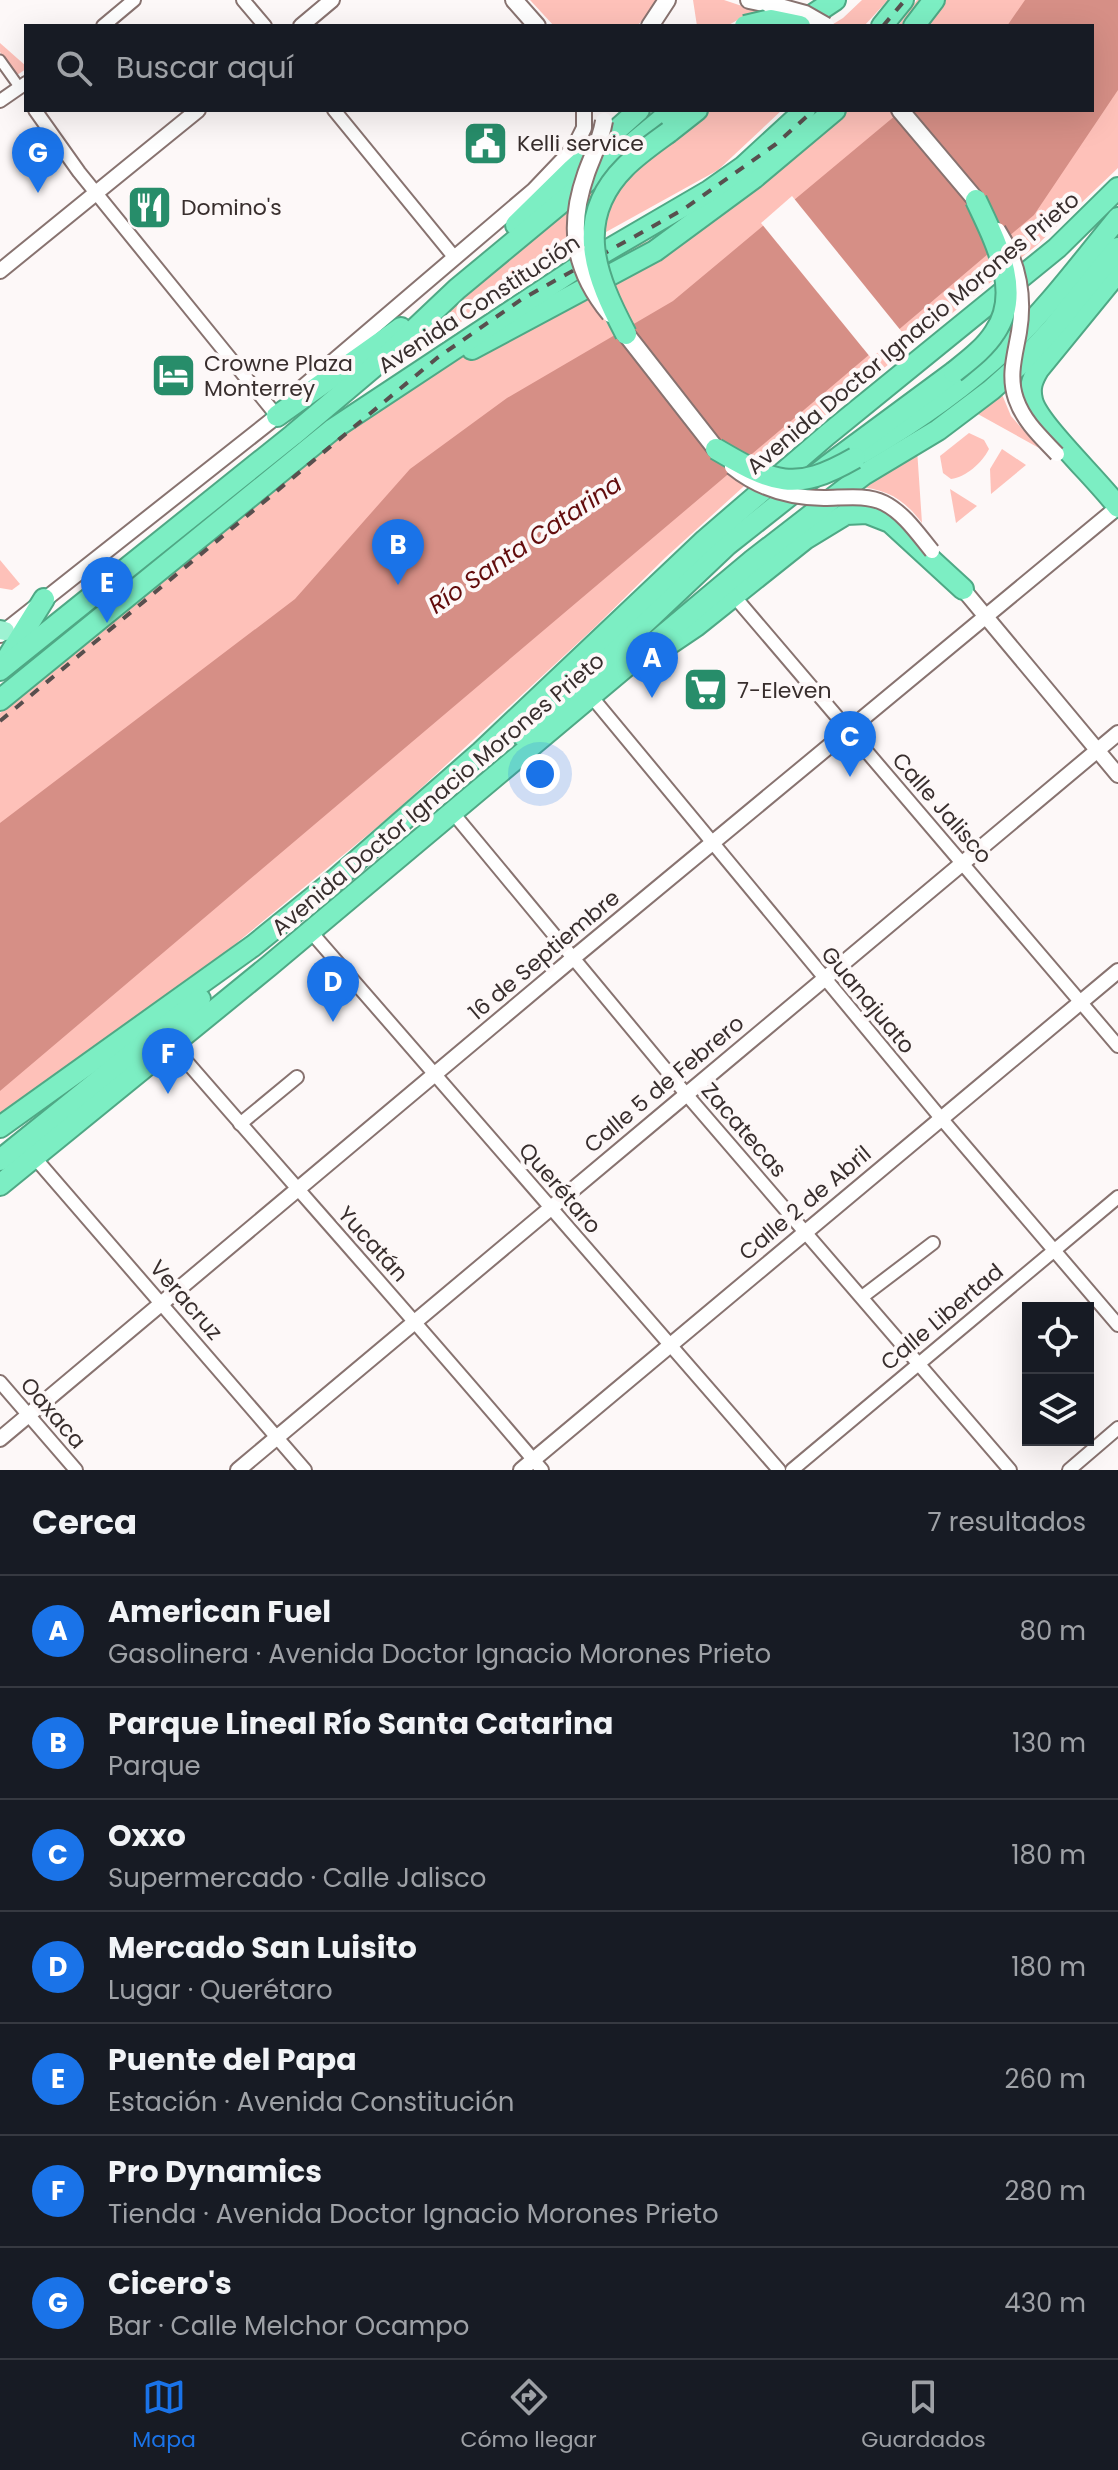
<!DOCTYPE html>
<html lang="es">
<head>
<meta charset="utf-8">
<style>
  :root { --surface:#171b24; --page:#20242c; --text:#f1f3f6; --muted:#9ea1a6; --line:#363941; --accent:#1a73e8 }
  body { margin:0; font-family:Poppins,sans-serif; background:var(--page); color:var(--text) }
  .controls { position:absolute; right:24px; bottom:24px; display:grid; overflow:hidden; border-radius:0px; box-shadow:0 8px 32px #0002 }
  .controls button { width:72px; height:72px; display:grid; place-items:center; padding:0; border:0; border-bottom:2px solid var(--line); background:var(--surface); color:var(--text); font:40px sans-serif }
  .you { position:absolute; left:540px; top:774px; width:28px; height:28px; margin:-20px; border:6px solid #fff; border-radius:50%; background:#1a73e8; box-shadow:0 0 0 12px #1a73e833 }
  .badge { display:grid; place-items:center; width:52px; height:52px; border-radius:50%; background:var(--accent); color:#fff; font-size:26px; font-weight:700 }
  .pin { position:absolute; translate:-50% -66px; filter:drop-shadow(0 2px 4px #0008) }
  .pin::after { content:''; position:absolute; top:42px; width:28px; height:24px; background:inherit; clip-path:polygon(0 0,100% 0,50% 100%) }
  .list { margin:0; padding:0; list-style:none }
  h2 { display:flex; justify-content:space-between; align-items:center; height:104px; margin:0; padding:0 32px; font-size:34px }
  h2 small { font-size:26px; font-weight:400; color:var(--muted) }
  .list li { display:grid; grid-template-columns:52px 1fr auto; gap:24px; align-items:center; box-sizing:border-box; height:112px; padding:0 32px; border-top:2px solid var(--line) }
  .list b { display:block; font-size:30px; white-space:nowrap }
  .list p { margin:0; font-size:26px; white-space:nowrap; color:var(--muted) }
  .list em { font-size:26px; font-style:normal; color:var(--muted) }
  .icon { flex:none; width:44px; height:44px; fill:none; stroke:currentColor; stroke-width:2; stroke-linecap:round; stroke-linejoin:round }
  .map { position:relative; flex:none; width:1118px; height:1470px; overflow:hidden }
  .search { position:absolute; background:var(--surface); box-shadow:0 8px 32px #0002; left:24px; right:24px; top:24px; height:88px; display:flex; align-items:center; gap:20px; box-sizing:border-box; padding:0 28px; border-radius:0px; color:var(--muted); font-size:30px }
  .sheet { height:888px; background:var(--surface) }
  nav { display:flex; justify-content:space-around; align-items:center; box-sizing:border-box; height:112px; border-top:2px solid var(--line); background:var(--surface); font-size:22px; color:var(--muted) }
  nav a { display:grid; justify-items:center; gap:4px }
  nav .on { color:var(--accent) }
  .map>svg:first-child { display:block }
</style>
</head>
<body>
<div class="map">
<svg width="1118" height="1470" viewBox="0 0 1118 1470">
  <rect width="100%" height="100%" fill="#fdf8f8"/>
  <!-- green -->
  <g fill="#fec1b9">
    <polygon points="530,0 656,0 652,10 637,26 554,26"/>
    <polygon points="693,0 724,0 748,8 768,9 748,14 727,26 697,26"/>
    <polygon points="862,0 888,0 864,26 830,26 843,18"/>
    <polygon points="917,0 1118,0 1118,168 1037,245 797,438 666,557 593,629 393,814 0,1138 0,713 368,413 597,263 694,221 826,110 1092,110 1092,26 898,26"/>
    <polygon points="0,43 26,66 26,69 17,75 0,52"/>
    <polygon points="694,110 782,110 718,170 523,278 417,353 367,381 474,282"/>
    <polygon points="1001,392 1011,416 1039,448 976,413"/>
    <path d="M969 433 984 440 989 449C982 463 966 477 951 479L943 473 940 456Z"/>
    <path d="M917 449 922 523C904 499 886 488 855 487Z"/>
    <polygon points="1002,449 1026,465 991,494 990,469"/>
    <polygon points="950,489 977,506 956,523"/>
    <polygon points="0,560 20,584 12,590 0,588"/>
  </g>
  <!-- water -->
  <polygon fill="#d68f86" points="1025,0 1118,0 1118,90 1034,215 0,1091 0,823 295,599 410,469 507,398 673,301 902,110 1092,110 1092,26 1007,26"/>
  <!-- pier -->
  <polygon fill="#fdf8f8" points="792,196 902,332 871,358 761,223"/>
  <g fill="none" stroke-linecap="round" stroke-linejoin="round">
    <defs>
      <polyline id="pedestrian" points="0,60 20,88"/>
      <g id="minor">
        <polyline points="243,0 265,26"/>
        <polyline points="103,26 134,0"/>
        <polyline points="0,101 26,83"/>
        <polyline points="35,110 79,172 277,416"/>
        <polyline points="334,110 455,258"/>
        <polyline points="734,596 1118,1046"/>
        <polyline points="591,696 940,1117 1118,1325"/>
        <polyline points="453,813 686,1094 1010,1470"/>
        <polyline points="311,932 779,1470"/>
        <path d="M173 1046C296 1188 421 1327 542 1470"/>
        <polyline points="240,1124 297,1077"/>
        <polyline points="35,1158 305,1470"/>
        <polyline points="862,1297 933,1243"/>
        <polyline points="0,1382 76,1470"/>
        <polyline points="792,1470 1118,1197"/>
        <polyline points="1069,1470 1118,1428"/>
      </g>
      <g id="tertiary">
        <polyline points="301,26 332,0"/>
        <polyline points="0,271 198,110"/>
        <polyline points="296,393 534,190 574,148 584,128 584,110"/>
        <polyline points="957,582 1118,775"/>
        <polyline points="0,635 277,416 283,409"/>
        <polyline points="0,1439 572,959 1118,507"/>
        <path d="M238 1470C533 1226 823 977 1118 733"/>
        <polyline points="521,1470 1118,971"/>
      </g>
      <g id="secondary">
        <polyline points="514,0 537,26"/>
        <polyline points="749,0 769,4"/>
        <polyline points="650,26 667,0"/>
        <polyline points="900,110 976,200"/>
        <polyline points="626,334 716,449"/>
      </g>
      <polyline id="primary" points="0,630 5,631"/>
      <g id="trunk">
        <polyline points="796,26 835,0"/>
        <polyline points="882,26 903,0"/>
        <polyline points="914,26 934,0"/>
        <polyline points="669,132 697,110"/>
        <polyline points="516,225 573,169 639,110"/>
        <path d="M1118 272 1038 370C1032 380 1029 388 1032 400 1037 423 1100 482 1118 507"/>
        <polyline points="472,349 655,251 754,178 835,110"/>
        <polyline points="277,416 401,328"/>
        <path d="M862 453C913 423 963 389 1006 348 1047 309 1082 262 1118 218"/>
        <polyline points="656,653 696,626 805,539 846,514 867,513 890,522 963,589"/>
        <polyline points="8,657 44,599"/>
        <polyline points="0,670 293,435 383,359 457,289 673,110"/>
        <polyline points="0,700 333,429 572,271 709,191 743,167 805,110"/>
        <polyline points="524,737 727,545 827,466 954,372"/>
        <polyline points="0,1127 253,946 337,878 481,752 705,540 827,435 1057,248 1118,188"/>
        <polyline points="0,1160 200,999"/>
        <polyline points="0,1185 269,966 753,560 863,475 938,430 991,390 1018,366 1052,329 1118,248"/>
      </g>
    </defs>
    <!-- pedestrian casing -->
    <use href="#pedestrian" stroke="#887370" stroke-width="13"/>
    <!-- minor casing -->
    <use href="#minor" stroke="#887370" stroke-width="16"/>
    <!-- tertiary casing -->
    <use href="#tertiary" stroke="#887370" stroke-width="18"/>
    <!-- secondary casing -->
    <use href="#secondary" stroke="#887370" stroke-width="20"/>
    <!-- primary casing -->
    <use href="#primary" stroke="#4fa885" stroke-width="22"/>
    <!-- trunk casing -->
    <use href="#trunk" stroke="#4fa885" stroke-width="24"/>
    <!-- pedestrian -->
    <use href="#pedestrian" stroke="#fff" stroke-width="9"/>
    <!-- minor -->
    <use href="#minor" stroke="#fff" stroke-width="12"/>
    <!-- tertiary -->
    <use href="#tertiary" stroke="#fff" stroke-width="14"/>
    <!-- secondary -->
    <use href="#secondary" stroke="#fff" stroke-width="16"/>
    <!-- primary -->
    <use href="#primary" stroke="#9df2d2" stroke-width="18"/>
    <!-- trunk -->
    <use href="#trunk" stroke="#7ceec3" stroke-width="20"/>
    <!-- rail -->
    <g stroke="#584f4e" stroke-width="4" stroke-dasharray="10 10" stroke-linecap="butt">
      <polyline points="883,26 905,0"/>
      <polyline points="0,721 437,358 522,299 684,209 776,144 814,110"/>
    </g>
    <defs>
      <g id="tertiary-bridge">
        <path d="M998 230C1018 261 1025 296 1019 332 1015 355 1008 376 1016 399 1024 422 1041 437 1057 454"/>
        <path d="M732 467C758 488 790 498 824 498 843 498 866 494 884 503 904 513 918 534 932 551"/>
      </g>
      <g id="secondary-bridge">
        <polyline points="769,4 805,14 826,26"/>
        <path d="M604 121C601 140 592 157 586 174 567 228 574 270 610 314"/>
      </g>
      <g id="trunk-bridge">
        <polyline points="745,26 771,20 800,26"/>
        <path d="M626 334C596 277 572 220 625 167 638 154 654 143 669 132"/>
        <path d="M954 372C969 360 985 348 995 332 1023 291 994 239 976 200"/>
        <path d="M716 449C774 483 794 493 855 458"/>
      </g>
    </defs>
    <!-- tertiary-bridge casing -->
    <use href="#tertiary-bridge" stroke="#887370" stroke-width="18" stroke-linecap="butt"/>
    <!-- secondary-bridge casing -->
    <use href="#secondary-bridge" stroke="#887370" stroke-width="20" stroke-linecap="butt"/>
    <!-- trunk-bridge casing -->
    <use href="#trunk-bridge" stroke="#4fa885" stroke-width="24" stroke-linecap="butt"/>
    <!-- tertiary-bridge -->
    <use href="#tertiary-bridge" stroke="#fff" stroke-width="14"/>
    <!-- secondary-bridge -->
    <use href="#secondary-bridge" stroke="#fff" stroke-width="16"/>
    <!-- trunk-bridge -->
    <use href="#trunk-bridge" stroke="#7ceec3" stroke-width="20"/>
  </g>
  <!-- icons -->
  <defs>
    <symbol id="civic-square" viewBox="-11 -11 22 22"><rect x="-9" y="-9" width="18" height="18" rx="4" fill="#278d6a" stroke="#fdf8f8"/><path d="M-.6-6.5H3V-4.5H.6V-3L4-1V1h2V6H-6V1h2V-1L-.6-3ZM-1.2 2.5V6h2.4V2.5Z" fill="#fff"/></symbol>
    <symbol id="restaurant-square" viewBox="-11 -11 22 22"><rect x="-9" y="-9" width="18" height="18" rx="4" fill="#278d6a" stroke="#fdf8f8"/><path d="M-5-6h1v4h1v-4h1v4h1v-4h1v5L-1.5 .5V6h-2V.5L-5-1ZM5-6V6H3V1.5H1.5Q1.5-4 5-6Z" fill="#fff"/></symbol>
    <symbol id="hotel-square" viewBox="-11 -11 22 22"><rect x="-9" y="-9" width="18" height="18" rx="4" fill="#278d6a" stroke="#fdf8f8"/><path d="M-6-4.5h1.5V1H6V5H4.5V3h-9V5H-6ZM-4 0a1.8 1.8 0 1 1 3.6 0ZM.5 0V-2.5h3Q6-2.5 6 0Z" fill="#fff"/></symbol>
    <symbol id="supermarket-square" viewBox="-11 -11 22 22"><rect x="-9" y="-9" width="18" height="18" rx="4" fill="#278d6a" stroke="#fdf8f8"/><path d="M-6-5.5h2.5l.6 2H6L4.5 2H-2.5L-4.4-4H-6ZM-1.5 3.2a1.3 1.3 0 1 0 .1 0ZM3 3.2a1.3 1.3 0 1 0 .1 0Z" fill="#fff"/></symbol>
  </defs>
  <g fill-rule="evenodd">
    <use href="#civic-square" x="460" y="118" width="51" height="51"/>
    <use href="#restaurant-square" x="124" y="182" width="51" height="51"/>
    <use href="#hotel-square" x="148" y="350" width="51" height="51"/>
    <use href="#supermarket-square" x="680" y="664" width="51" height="51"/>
  </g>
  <g text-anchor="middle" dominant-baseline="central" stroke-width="8" stroke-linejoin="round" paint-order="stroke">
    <!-- poi labels -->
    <g font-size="22" fill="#382e2d" stroke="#fdf8f8" text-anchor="start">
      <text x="517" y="143">Kelli service</text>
      <text x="181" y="207">Domino's</text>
      <text x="204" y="363">Crowne Plaza<tspan x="204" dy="25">Monterrey</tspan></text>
      <text x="737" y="690">7-Eleven</text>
    </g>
    <!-- street labels -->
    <g font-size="22" fill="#382e2d" stroke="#fdf8f8">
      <text transform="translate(479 304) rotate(-33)">Avenida Constitución</text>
      <text transform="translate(913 333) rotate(-40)">Avenida Doctor Ignacio Morones Prieto</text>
      <text transform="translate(438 794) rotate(-40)">Avenida Doctor Ignacio Morones Prieto</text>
      <text transform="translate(942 808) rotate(49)">Calle Jalisco</text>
      <text transform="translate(544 955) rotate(-40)">16 de Septiembre</text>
      <text transform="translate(868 1000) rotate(50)">Guanajuato</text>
      <text transform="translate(664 1084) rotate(-40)">Calle 5 de Febrero</text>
      <text transform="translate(744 1130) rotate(49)">Zacatecas</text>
      <text transform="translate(560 1188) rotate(49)">Querétaro</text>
      <text transform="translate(805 1203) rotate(-40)">Calle 2 de Abril</text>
      <text transform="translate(373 1244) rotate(48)">Yucatán</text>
      <text transform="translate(186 1300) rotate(49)">Veracruz</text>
      <text transform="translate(942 1317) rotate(-40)">Calle Libertad</text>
      <text transform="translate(53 1413) rotate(49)">Oaxaca</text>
    </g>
    <!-- water labels -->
    <g font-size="24" font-style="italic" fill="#620c0c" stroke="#fdf8f8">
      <text transform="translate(525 544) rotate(-34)">Río Santa Catarina</text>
    </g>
  </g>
</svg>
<div class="controls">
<button><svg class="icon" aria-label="locate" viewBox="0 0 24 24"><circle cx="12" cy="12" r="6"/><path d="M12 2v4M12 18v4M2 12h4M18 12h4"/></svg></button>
<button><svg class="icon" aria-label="layers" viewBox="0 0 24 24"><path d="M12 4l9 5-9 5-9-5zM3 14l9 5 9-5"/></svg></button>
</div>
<div class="you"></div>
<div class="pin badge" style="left:652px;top:698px">A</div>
<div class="pin badge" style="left:398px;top:585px">B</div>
<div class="pin badge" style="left:850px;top:777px">C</div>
<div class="pin badge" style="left:333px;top:1022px">D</div>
<div class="pin badge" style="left:107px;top:623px">E</div>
<div class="pin badge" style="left:168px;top:1094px">F</div>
<div class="pin badge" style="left:38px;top:193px">G</div>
<div class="search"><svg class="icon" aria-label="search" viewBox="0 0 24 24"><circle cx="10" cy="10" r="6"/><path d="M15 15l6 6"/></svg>Buscar aquí</div>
</div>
<section class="sheet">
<h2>Cerca<small>7 resultados</small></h2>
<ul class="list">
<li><span class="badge">A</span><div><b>American Fuel</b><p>Gasolinera · Avenida Doctor Ignacio Morones Prieto</p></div><em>80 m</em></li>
<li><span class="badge">B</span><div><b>Parque Lineal Río Santa Catarina</b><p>Parque</p></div><em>130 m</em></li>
<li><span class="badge">C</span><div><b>Oxxo</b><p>Supermercado · Calle Jalisco</p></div><em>180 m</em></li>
<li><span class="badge">D</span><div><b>Mercado San Luisito</b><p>Lugar · Querétaro</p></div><em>180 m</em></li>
<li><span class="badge">E</span><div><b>Puente del Papa</b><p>Estación · Avenida Constitución</p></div><em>260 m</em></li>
<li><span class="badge">F</span><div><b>Pro Dynamics</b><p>Tienda · Avenida Doctor Ignacio Morones Prieto</p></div><em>280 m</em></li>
<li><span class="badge">G</span><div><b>Cicero's</b><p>Bar · Calle Melchor Ocampo</p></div><em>430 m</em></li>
</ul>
</section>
<nav>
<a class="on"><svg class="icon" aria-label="map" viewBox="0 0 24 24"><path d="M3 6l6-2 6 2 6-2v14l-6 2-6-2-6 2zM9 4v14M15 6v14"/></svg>Mapa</a>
<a><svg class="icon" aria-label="directions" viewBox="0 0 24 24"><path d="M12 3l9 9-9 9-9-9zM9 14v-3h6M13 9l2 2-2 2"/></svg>Cómo llegar</a>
<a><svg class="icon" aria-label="saved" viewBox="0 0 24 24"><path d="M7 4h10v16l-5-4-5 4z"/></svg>Guardados</a>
</nav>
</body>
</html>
